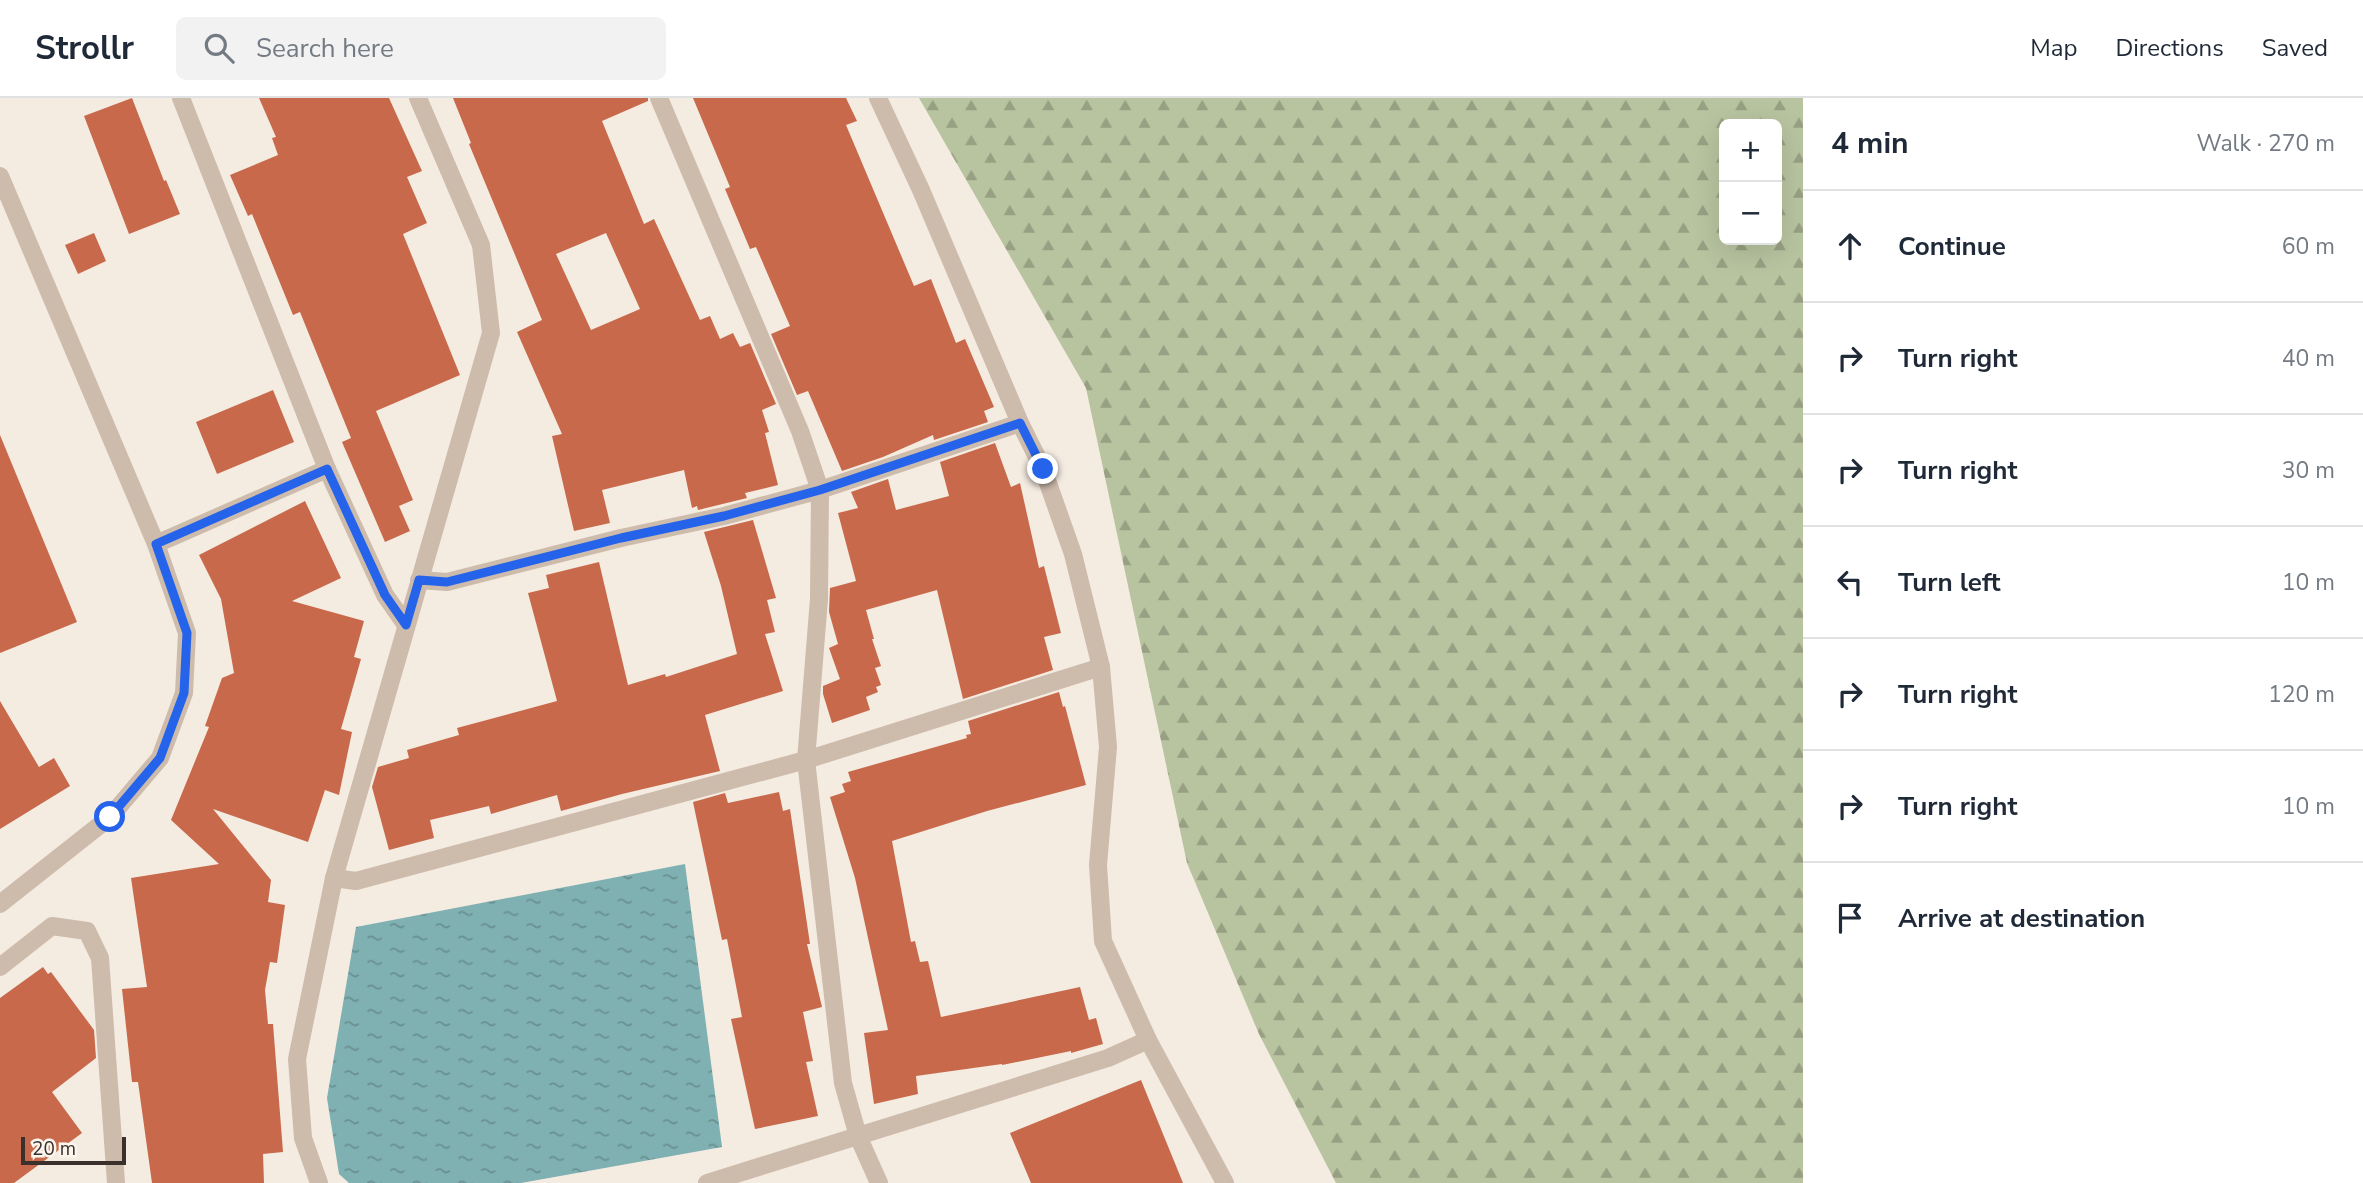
<!DOCTYPE html>
<html lang="en">
<head>
<meta charset="utf-8">
<style>
  :root { --surface:#fff; --page:#f2f2f3; --text:#1f2937; --muted:#747a83; --line:#e0e1e3 }
  body { margin:0; font-family:"Nunito Sans",sans-serif; background:var(--page); color:var(--text) }
  .controls { position:absolute; right:21px; top:21px; display:grid; overflow:hidden; border-radius:10px; box-shadow:0 7px 28px #0002 }
  .controls button { width:63px; height:63px; display:grid; place-items:center; padding:0; border:0; border-bottom:2px solid var(--line); background:var(--surface); color:var(--text); font:35px sans-serif }
  .scale { position:absolute; left:21px; bottom:18px; width:105px; box-sizing:border-box; padding-left:7px; border:4px solid #3b302b; border-top:0; font-size:19px; line-height:24px; white-space:nowrap; color:#3b302b; -webkit-text-stroke:5px #fbf5ee; paint-order:stroke }
  .stop { position:absolute; width:21px; height:21px; margin:-16px; border:5px solid #2563eb; border-radius:50%; background:#fff }
  .stop.end { background:#2563eb; border-color:#fff; box-shadow:0 2px 7px #0008 }
  .list { margin:0; padding:0; list-style:none }
  h2 { display:flex; justify-content:space-between; align-items:center; height:91px; margin:0; padding:0 28px; font-size:30px }
  h2 small { font-size:23px; font-weight:400; color:var(--muted) }
  .list li { display:grid; grid-template-columns:46px 1fr auto; gap:21px; align-items:center; box-sizing:border-box; height:112px; padding:0 28px; border-top:2px solid var(--line) }
  .list b { display:block; font-size:26px; white-space:nowrap }
  .list em { font-size:23px; font-style:normal; color:var(--muted) }
  .icon { flex:none; width:38px; height:38px; fill:none; stroke:currentColor; stroke-width:2; stroke-linecap:round; stroke-linejoin:round }
  .map { position:relative; flex:none; width:1803px; height:1085px; overflow:hidden }
  header { display:flex; align-items:center; gap:42px; box-sizing:border-box; height:98px; padding:0 35px; background:var(--surface); border-bottom:2px solid var(--line) }
  header strong { font-size:33px }
  nav { display:flex; gap:38px; margin-inline-start:auto; font-size:24px }
  .search { width:490px; height:63px; background:var(--page); display:flex; align-items:center; gap:18px; box-sizing:border-box; padding:0 24px; border-radius:10px; color:var(--muted); font-size:26px }
  main { display:flex }
  aside { flex:1; background:var(--surface) }
  .map>svg:first-child { display:block }
</style>
</head>
<body>
<header>
<strong>Strollr</strong>
<div class="search"><svg class="icon" aria-label="search" viewBox="0 0 24 24"><circle cx="10" cy="10" r="6"/><path d="M15 15l6 6"/></svg>Search here</div>
<nav><a>Map</a><a>Directions</a><a>Saved</a></nav>
</header>
<main>
<div class="map">
<svg width="1803" height="1085" viewBox="0 0 1803 1085">
  <defs>
    <pattern id="forest-firs" width="22" height="20" patternUnits="userSpaceOnUse" patternTransform="scale(1.75)"><rect width="22" height="20" fill="#b8c4a0"/><path d="M5 1l3.5 6h-7zM16 11l3.5 6h-7z" fill="#97a083"/></pattern>
    <pattern id="water-ripples" width="26" height="14" patternUnits="userSpaceOnUse" patternTransform="scale(1.75)"><rect width="26" height="14" fill="#7fb0b2"/><path d="M2 4q2-2 4 0t4 0M15 11q2-2 4 0t4 0" fill="none" stroke="#699091"/></pattern>
  </defs>
  <rect width="100%" height="100%" fill="#f4ebe1"/>
  <!-- forest -->
  <path fill="url(#forest-firs)" fill-rule="evenodd" d="M919 0H1803V1085H1336L1259 936 1187 765 1086 290ZM1724 26H1777V142H1724Z"/>
  <!-- water -->
  <polygon fill="url(#water-ripples)" points="685,766 722,1049 521,1085 349,1085 339,1076 327,1000 356,829"/>
  <!-- building -->
  <g fill="#c8694b" fill-rule="evenodd">
    <polygon points="132,0 164,83 166,82 180,116 129,136 84,18"/>
    <polygon points="259,0 389,0 422,73 407,79 427,125 403,136 460,277 376,313 413,402 399,408 410,433 385,444 342,344 351,340 300,214 293,217 252,116 248,118 230,77 278,57 272,40 276,39"/>
    <path d="M453 0H648V3L602 23 644 126 654 121 700 222 710 218 720 241 733 235 740 249 750 245 776 306 762 312 769 334 765 335 778 387 745 395 747 400 698 412 697 408 692 410 684 372 602 392 610 425 574 433 552 338 562 336 517 234 542 222 469 46 471 45ZM606 135 640 211 591 232 556 156Z"/>
    <polygon points="693,0 846,0 857,23 846,27 914,188 931,181 956,245 965,241 994,309 984,313 988,324 934,342 933,337 883,359 842,373 808,293 797,297 771,236 790,228 756,149 750,151 725,91 730,89"/>
    <polygon points="94,135 106,163 78,176 65,147"/>
    <polygon points="273,292 294,344 217,376 196,324"/>
    <polygon points="0,337 77,524 0,555"/>
    <polygon points="995,345 1011,389 1020,385 1039,470 1044,468 1061,535 1044,539 1053,572 963,601 937,492 866,512 874,541 872,541 881,568 875,570 881,587 876,589 878,594 866,599 870,612 832,625 823,596 823,588 840,581 829,550 838,546 829,514 830,490 856,483 838,415 858,410 851,394 888,381 896,412 949,398 940,364"/>
    <polygon points="305,403 341,480 292,503 364,523 354,559 361,561 341,631 352,634 339,697 325,692 308,744 213,711 271,782 268,804 285,807 277,865 270,864 265,892 268,926 273,926 283,1054 263,1056 264,1085 152,1085 138,984 132,984 122,891 147,889 131,780 219,766 171,722 209,629 205,628 222,580 234,575 221,501 199,457"/>
    <polygon points="753,422 776,500 767,502 775,534 765,536 783,593 705,617 720,673 622,696 561,713 557,697 491,716 489,708 430,722 434,740 389,752 372,689 378,669 409,660 407,652 459,637 457,630 557,603 528,495 549,490 546,477 599,464 628,587 665,576 666,579 737,556 721,488 704,434"/>
    <polygon points="1059,594 1063,609 1065,608 1086,687 987,713 892,743 911,844 915,843 920,864 928,863 941,919 1080,889 1089,922 1096,920 1103,946 1071,955 1071,953 1002,967 1002,966 916,978 918,996 874,1006 864,935 888,932 855,780 830,699 845,694 842,686 851,683 848,674 967,640 966,637 971,636 968,623"/>
    <polygon points="0,603 39,669 54,660 70,688 0,731"/>
    <polygon points="779,694 783,713 790,711 810,846 807,846 822,909 803,914 813,963 806,964 818,1018 755,1031 731,921 742,919 727,841 722,842 693,704 725,695 728,705"/>
    <polygon points="43,869 48,876 51,874 94,932 96,960 52,994 82,1035 14,1085 0,1085 0,900"/>
    <polygon points="1141,982 1183,1085 1031,1085 1010,1035"/>
  </g>
  <g fill="none" stroke-linecap="round" stroke-linejoin="round">
    <!-- minor -->
    <g stroke="#cdbbac" stroke-width="18">
      <polyline points="181,0 327,371 385,497 406,527"/>
      <polyline points="659,0 800,333 820,392 819,501 806,662 843,985 858,1038 879,1085"/>
      <polyline points="878,0 921,92 1020,325 1043,371 1073,456 1101,569 1108,649 1098,767 1103,843 1148,942 1225,1085"/>
      <polyline points="0,78 156,446 187,535 184,595 160,660 110,719 0,806"/>
      <polyline points="156,446 327,371"/>
      <polyline points="419,482 447,484 621,440 724,418 820,392 1020,325"/>
      <polyline points="334,780 356,783 806,662 1101,569"/>
      <polyline points="0,869 52,828 87,833 100,860 116,1085"/>
      <polyline points="319,1085 303,1040 297,961 334,780 491,235 481,147 418,0"/>
      <polyline points="707,1085 1108,960 1148,942"/>
    </g>
  </g>
  <g fill="none" stroke-linecap="round" stroke-linejoin="round">
    <!-- route -->
    <polyline stroke="#2563eb" stroke-width="9" points="110,719 160,660 184,595 187,535 156,446 327,371 385,497 406,527 419,482 447,484 621,440 724,418 820,392 1020,325 1043,371"/>
  </g>
</svg>
<div class="controls">
<button>+</button>
<button>−</button>
</div>
<div class="scale">20 m</div>
<div class="stop" style="left:110px;top:719px"></div>
<div class="stop end" style="left:1043px;top:371px"></div>
</div>
<aside>
<h2>4 min<small>Walk · 270 m</small></h2>
<ul class="list">
<li><svg class="icon" aria-label="ahead" viewBox="0 0 24 24"><path d="M12 20V5M6 11l6-6 6 6"/></svg><div><b>Continue</b></div><em>60 m</em></li>
<li><svg class="icon" aria-label="right" viewBox="0 0 24 24"><path d="M7 20v-9h11M14 6l5 5-5 5"/></svg><div><b>Turn right</b></div><em>40 m</em></li>
<li><svg class="icon" aria-label="right" viewBox="0 0 24 24"><path d="M7 20v-9h11M14 6l5 5-5 5"/></svg><div><b>Turn right</b></div><em>30 m</em></li>
<li><svg class="icon" aria-label="left" viewBox="0 0 24 24"><path d="M17 20v-9H6M10 6l-5 5 5 5"/></svg><div><b>Turn left</b></div><em>10 m</em></li>
<li><svg class="icon" aria-label="right" viewBox="0 0 24 24"><path d="M7 20v-9h11M14 6l5 5-5 5"/></svg><div><b>Turn right</b></div><em>120 m</em></li>
<li><svg class="icon" aria-label="right" viewBox="0 0 24 24"><path d="M7 20v-9h11M14 6l5 5-5 5"/></svg><div><b>Turn right</b></div><em>10 m</em></li>
<li><svg class="icon" aria-label="arrive" viewBox="0 0 24 24"><path d="M6 21V4h12l-3 4 3 4H6"/></svg><div><b>Arrive at destination</b></div></li>
</ul>
</aside>
</main>
</body>
</html>
